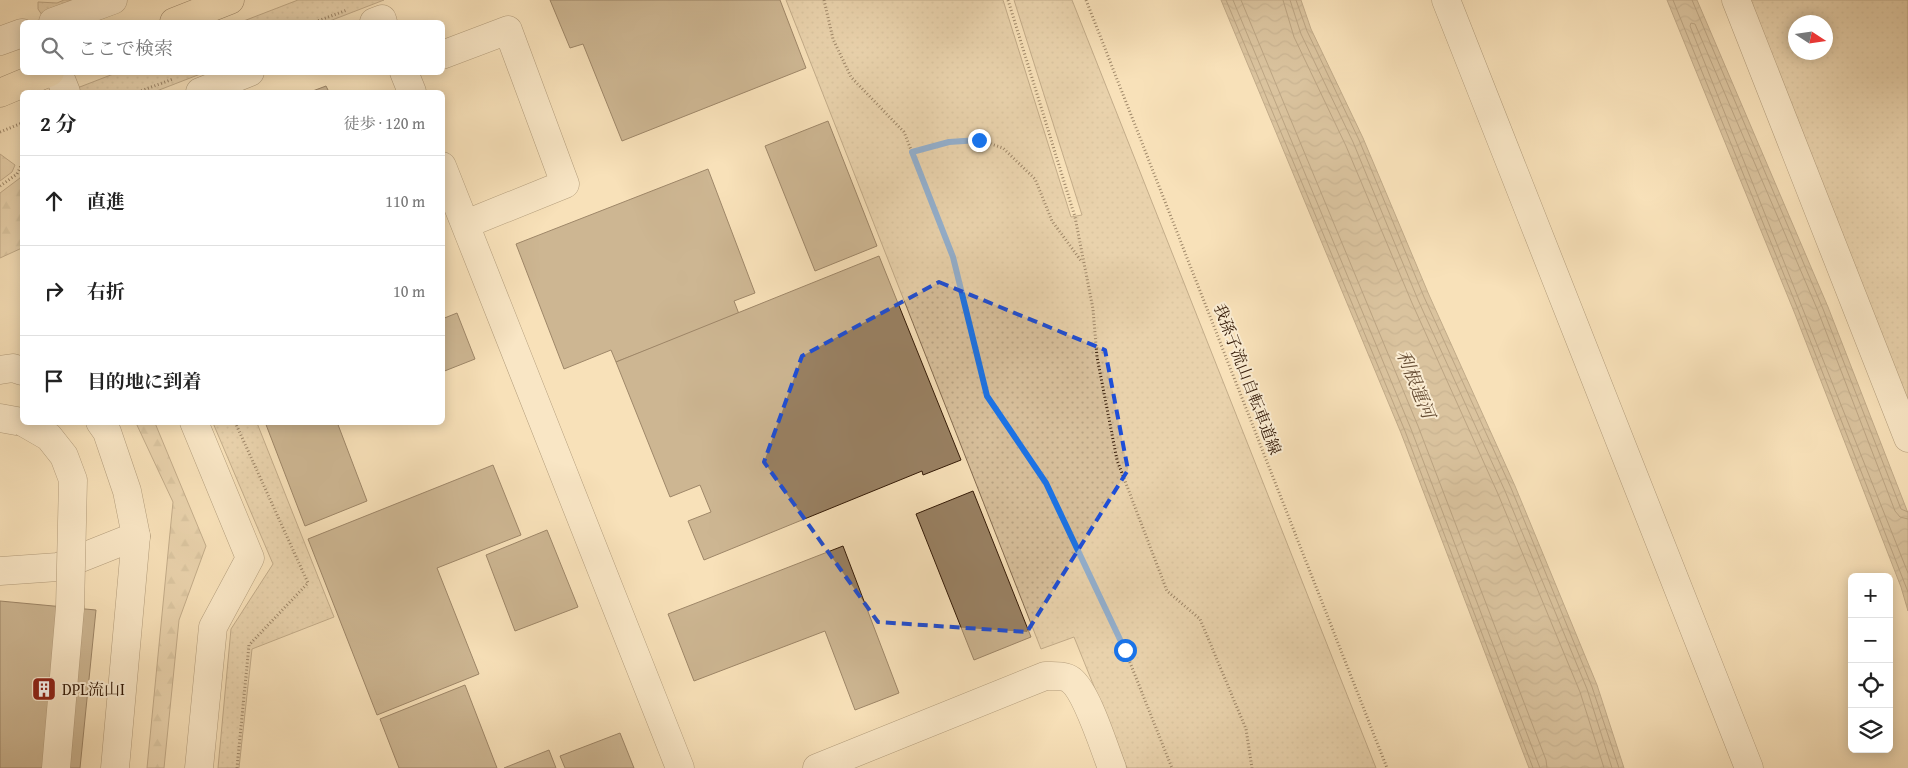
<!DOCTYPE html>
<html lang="ja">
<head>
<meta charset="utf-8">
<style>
  :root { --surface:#fff; --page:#f6f6f6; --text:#222; --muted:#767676; --line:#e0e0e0 }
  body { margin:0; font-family:"Gentium Book Plus","Noto Serif JP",serif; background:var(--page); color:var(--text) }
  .controls { position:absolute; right:15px; bottom:15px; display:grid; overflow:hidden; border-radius:8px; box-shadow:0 2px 12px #0003 }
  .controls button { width:45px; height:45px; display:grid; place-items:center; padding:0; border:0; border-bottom:1px solid var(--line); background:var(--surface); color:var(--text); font:25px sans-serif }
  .compass { position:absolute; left:1788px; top:15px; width:45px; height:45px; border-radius:50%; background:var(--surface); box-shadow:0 2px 12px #0003; rotate:102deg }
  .stop { position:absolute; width:15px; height:15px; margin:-11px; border:4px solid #1a73e8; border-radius:50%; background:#fff }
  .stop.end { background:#1a73e8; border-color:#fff; box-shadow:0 1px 5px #0008 }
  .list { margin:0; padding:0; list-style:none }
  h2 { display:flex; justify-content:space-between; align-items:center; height:65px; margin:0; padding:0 20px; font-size:21px }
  h2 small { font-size:16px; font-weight:400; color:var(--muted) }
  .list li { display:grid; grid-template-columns:32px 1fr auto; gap:15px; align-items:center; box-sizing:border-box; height:90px; padding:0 20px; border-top:1px solid var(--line) }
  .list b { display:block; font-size:19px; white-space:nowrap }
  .list em { font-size:16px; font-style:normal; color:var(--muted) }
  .icon { flex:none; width:28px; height:28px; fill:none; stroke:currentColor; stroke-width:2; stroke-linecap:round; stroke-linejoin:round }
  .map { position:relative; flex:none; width:1908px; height:768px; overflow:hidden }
  .search { position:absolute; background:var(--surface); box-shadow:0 2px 12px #0003; left:20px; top:20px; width:425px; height:55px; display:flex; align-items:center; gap:12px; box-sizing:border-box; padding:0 18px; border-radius:8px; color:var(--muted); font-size:19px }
  .panel { position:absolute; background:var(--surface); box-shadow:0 2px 12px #0003; left:20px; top:90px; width:425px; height:335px; border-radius:8px }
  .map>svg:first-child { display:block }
</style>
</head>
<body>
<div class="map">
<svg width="1908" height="768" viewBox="0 0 1908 768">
  <defs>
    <pattern id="grass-dots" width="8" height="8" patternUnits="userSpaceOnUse" patternTransform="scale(1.25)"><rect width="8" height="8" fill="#d7bf9b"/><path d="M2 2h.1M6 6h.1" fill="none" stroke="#b9a484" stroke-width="1.8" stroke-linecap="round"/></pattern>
    <pattern id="forest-firs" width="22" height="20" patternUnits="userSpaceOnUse" patternTransform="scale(1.25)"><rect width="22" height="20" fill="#d7bf9b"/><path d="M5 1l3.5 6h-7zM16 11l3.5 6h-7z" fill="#b9a484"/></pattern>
    <pattern id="water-waves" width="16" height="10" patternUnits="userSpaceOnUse" patternTransform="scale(1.25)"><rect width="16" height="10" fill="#b59d7c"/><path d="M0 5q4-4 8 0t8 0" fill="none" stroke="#947f64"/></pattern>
  </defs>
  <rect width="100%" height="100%" fill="#f8e1b9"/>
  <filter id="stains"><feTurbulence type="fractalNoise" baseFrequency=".004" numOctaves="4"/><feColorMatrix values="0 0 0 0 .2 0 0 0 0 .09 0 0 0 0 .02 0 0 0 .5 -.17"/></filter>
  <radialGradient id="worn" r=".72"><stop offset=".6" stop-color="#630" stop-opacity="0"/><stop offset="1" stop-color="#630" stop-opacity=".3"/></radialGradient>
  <!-- grass -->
  <g fill="url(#grass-dots)" stroke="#856c50" fill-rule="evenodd">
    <polygon points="64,0 88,0 42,15 38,9 38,2 57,3"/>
    <polygon points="298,0 384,0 327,22 241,22"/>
    <polygon points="786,0 1003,0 1071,217 1082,215 1014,0 1072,0 1376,768 1127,768 1074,637 1041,649"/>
    <path d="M1749 0H1908V406ZM1796 22H1826V52H1796Z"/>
    <polygon points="116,73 203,73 154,92 73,92 72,90"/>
    <polygon points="213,423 257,423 334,617 252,649 239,768 218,768 231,629 273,564"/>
  </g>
  <!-- forest -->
  <g fill="url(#forest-firs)" stroke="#856c50">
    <polygon points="0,154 15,165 12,172 0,181"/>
    <polygon points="22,174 22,248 0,258 0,193 20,178"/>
    <polygon points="136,423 155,423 206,546 179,620 164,768 147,768 173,502"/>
  </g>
  <!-- water -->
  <g fill="url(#water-waves)" stroke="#81684d">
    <polygon points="1221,0 1301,0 1311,29 1363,138 1429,295 1515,486 1597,685 1624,768 1529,768 1401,433"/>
    <polygon points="1667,0 1697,0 1828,307 1908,513 1908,611 1901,587 1795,314"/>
  </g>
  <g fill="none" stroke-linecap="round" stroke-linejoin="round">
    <!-- shore -->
    <g stroke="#745b41" stroke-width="1">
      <polyline points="1226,0 1405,431 1533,768"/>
      <polyline points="1233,0 1411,429 1540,768"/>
      <polyline points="1241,0 1418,426 1546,760 1547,768"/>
      <polyline points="1283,0 1294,37 1346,146 1412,303 1498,494 1580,692 1604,768"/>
      <polyline points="1290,0 1301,34 1353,142 1418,300 1505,491 1587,689 1612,768"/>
      <polyline points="1296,0 1307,31 1359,140 1424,297 1511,488 1592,687 1619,768"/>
      <polyline points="1673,0 1799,312 1908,592"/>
      <polyline points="1692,0 1823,309 1901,509 1908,512"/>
      <polyline points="1908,519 1900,517 1895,511 1818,311 1695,24 1691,23 1690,26 1908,573"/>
    </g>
  </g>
  <!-- building -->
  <g fill="#998163" stroke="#331906">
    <polygon points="550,0 780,0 806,68 622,141 583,44 570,48"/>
    <polygon points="326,86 329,92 310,92"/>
    <polygon points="828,121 877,246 815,271 765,146"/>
    <polygon points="708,169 755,293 734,301 739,314 616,362 611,350 564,369 516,244"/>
    <polygon points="879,256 961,460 923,475 922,471 704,560 688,521 711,512 700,485 670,497 616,362"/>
    <polygon points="457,313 475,359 442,372 442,319"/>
    <polygon points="265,422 337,422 367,501 305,526"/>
    <polygon points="493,465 521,535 437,568 479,674 377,715 308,539"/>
    <polygon points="973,491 1031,637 974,660 916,514"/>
    <polygon points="547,530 578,607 515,631 486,555"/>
    <polygon points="843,546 899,693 855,710 825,631 694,681 668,614"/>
    <polygon points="0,601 96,610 80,768 0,768"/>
    <polygon points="465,685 497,768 399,768 380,719"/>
    <polygon points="620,733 634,768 565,768 560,756"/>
    <polygon points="549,750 556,768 504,768"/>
  </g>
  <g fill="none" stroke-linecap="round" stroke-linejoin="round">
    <defs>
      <g id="minor">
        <polyline points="1446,0 1749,768"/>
        <polyline points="1736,0 1908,438"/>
        <polyline points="53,22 113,0"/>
        <polyline points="374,22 382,19 383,22"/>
        <polyline points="0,41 22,33"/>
        <polyline points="442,55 508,30 565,184 466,224"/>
        <polyline points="58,72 66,92"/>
        <polyline points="404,72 412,92"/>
        <polyline points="200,92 250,72"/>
        <polyline points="442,166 680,768"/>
        <polyline points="0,370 13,368 22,371"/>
        <polyline points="0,418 22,422"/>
        <polyline points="100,422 107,432 127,491 136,536 115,768"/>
        <polyline points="194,422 250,558 213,627 199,768"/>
        <polyline points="0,571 58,567 136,536"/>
        <polyline points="56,768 70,608"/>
        <path d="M817 768 1045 676C1053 676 1065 675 1071 680 1087 692 1104 748 1112 768"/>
      </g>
      <g id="major">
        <polyline points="174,22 230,0"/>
        <polyline points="0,93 50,72"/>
      </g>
    </defs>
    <!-- minor casing -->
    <use href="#minor" stroke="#644b33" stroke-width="29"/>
    <!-- major casing -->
    <use href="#major" stroke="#331906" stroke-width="29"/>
    <!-- path -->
    <g stroke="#331906" stroke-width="3" stroke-dasharray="1 2.5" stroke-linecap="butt">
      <polyline points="824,0 833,39 851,77 904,132 953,257 987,396 1046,483 1125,650 1172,768"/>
      <polyline points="1008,0 1075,217 1093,309 1097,357 1117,460 1167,591 1200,619 1246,729 1252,768"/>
      <polyline points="1086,0 1387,768"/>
      <polyline points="315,22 347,10"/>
      <polyline points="138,92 173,79"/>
      <polyline points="0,132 22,123"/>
      <polyline points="912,152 949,142 979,140 1003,148 1035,179 1052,221 1082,262"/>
      <polyline points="0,186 17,174 22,164"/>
      <polyline points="235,422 308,583 249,645 237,768"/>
    </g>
    <!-- minor -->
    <use href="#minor" stroke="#faecd2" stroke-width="28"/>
    <!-- major -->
    <use href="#major" stroke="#f8e1b9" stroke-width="28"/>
    <defs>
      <polyline id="minor-bridge" points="23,422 49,437 64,456 73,480 70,608"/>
    </defs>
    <!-- minor-bridge casing -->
    <use href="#minor-bridge" stroke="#644b33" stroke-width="29" stroke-linecap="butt"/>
    <!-- minor-bridge -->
    <use href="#minor-bridge" stroke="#faecd2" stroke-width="28"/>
  </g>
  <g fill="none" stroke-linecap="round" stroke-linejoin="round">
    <!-- route -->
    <polyline stroke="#1a73e8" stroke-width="6" points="979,140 949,142 912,152 953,257 987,396 1046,483 1125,650"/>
  </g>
  <!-- marked area -->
  <path d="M0 0H1908V768H0ZM939 282 1105 350 1128 470 1027 632 878 622 764 462 802 356Z" fill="#f8e1b9" fill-opacity=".55" fill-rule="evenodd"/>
  <path fill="none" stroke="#1d4ed8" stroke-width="4" stroke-dasharray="10 6" stroke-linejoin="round" d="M939 282 1105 350 1128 470 1027 632 878 622 764 462 802 356Z"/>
  <!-- icons -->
  <defs>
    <symbol id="building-square" viewBox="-11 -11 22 22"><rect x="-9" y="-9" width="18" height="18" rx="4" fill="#8f2418" stroke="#faecd2"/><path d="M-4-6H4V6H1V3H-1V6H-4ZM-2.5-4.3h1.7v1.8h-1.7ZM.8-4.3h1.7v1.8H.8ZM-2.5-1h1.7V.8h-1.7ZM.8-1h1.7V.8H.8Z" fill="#fff"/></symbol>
  </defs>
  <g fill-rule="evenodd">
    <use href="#building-square" x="30" y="675" width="28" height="28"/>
  </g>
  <g text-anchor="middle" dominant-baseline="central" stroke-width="4" stroke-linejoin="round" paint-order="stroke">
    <!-- street labels -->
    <g font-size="16" fill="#331906" stroke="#faecd2">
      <text transform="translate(1248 379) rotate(69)">我孫子流山自転車道線</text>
    </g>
    <!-- poi labels -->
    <g font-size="16" fill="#331906" stroke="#faecd2" text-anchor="start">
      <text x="62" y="689">DPL流山I</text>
    </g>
    <!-- water labels -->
    <g font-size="18" font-style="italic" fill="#674e35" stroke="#faecd2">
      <text transform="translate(1416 384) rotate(68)">利根運河</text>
    </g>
  </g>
  <rect width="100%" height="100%" filter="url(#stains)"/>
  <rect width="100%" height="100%" fill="url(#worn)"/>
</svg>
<div class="controls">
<button>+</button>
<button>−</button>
<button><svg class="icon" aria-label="locate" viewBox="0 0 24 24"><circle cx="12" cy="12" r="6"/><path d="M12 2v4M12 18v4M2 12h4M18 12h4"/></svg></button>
<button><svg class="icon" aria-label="layers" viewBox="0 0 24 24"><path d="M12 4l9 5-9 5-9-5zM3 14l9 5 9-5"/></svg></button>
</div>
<svg class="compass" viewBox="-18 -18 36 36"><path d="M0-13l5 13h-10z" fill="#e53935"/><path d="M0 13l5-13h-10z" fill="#767676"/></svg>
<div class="stop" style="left:1125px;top:650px"></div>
<div class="stop end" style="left:979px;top:140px"></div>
<div class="search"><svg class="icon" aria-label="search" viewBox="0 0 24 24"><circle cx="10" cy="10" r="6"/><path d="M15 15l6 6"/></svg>ここで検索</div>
<section class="panel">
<h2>2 分<small>徒歩 · 120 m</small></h2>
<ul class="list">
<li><svg class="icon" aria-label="ahead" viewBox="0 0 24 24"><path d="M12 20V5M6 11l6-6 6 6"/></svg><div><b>直進</b></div><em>110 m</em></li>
<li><svg class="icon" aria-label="right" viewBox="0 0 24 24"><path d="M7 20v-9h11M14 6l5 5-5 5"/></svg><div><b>右折</b></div><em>10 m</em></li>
<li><svg class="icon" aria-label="arrive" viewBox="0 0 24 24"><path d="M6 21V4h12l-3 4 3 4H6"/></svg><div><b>目的地に到着</b></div></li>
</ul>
</section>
</div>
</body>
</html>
